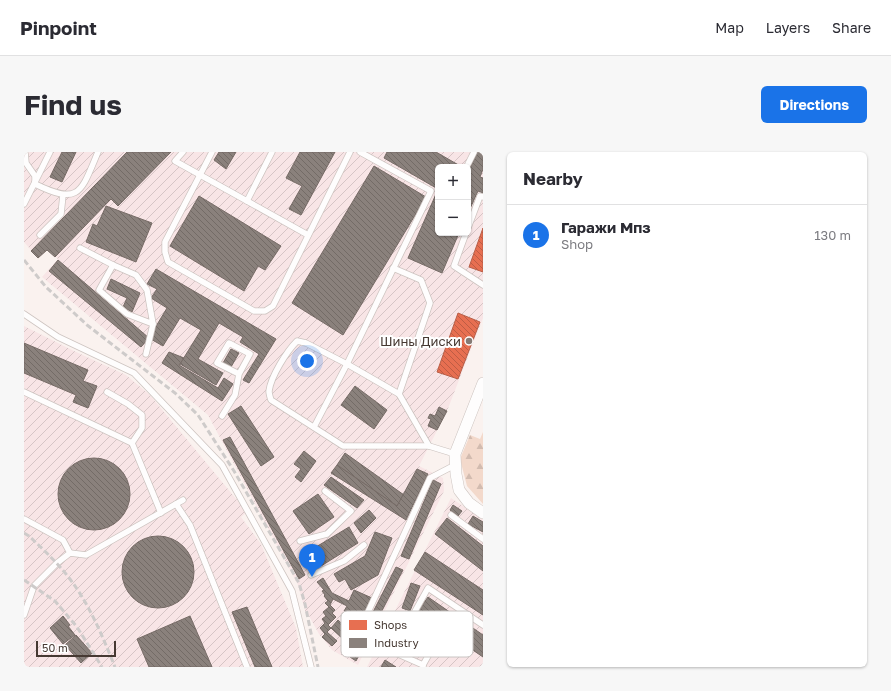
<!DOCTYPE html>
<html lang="en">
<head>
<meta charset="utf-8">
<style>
  :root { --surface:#fff; --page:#f7f7f7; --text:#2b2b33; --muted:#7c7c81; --line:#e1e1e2; --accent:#1a73e8 }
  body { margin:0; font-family:"Golos Text",sans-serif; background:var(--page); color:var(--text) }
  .controls { position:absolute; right:12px; top:12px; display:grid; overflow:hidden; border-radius:6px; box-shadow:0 1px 3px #0004 }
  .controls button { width:36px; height:36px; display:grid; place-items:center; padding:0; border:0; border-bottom:1px solid var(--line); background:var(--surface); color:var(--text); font:20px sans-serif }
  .scale { position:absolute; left:12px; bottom:10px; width:80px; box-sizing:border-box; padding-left:4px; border:2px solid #463932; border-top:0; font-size:11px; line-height:14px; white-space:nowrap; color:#463932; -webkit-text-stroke:3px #fff; paint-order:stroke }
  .you { position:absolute; left:283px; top:209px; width:14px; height:14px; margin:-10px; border:3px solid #fff; border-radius:50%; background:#1a73e8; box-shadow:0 0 0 6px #1a73e833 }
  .badge { display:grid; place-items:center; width:26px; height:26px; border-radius:50%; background:var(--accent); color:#fff; font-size:13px; font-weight:700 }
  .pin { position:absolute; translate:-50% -33px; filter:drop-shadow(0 1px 2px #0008) }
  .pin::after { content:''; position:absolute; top:21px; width:14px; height:12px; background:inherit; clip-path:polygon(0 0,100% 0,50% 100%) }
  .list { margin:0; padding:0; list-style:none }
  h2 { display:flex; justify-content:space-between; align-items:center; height:52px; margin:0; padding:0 16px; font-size:17px }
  h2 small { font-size:13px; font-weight:400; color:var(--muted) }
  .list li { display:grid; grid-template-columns:26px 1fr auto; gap:12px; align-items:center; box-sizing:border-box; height:60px; padding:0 16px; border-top:1px solid var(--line) }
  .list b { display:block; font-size:15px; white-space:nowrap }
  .list p { margin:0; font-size:13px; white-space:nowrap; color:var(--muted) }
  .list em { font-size:13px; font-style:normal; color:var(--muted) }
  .map { position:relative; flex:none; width:459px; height:515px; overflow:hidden; border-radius:6px }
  header { display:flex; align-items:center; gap:24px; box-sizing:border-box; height:56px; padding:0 20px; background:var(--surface); border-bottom:1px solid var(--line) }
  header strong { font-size:19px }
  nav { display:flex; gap:22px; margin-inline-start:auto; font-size:14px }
  .intro { display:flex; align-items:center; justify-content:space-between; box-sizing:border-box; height:96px; padding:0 24px }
  h1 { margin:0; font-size:28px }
  .button { padding:10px 18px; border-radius:6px; background:var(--accent); color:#fff; font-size:14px; font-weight:700 }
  main { display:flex; gap:24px; padding:0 24px }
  aside { flex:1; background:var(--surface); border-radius:6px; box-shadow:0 1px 3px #0004 }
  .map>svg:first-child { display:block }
</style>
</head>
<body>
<header>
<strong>Pinpoint</strong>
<nav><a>Map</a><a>Layers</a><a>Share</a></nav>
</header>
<div class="intro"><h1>Find us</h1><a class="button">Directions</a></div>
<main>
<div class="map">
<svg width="459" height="515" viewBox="0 0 459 515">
  <defs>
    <pattern id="industrial-furrows" width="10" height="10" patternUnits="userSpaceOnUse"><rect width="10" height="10" fill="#f8e5e6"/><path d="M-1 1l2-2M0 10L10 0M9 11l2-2" fill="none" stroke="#d6c5c6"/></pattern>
    <pattern id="forest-firs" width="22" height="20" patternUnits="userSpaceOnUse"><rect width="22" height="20" fill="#f3d9cb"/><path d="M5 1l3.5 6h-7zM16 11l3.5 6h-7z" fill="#d2bbaf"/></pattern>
    <pattern id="shops-back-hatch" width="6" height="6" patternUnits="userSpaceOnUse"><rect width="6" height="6" fill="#e76f51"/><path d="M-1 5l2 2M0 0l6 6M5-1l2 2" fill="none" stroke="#bd5c44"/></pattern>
    <pattern id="industry-back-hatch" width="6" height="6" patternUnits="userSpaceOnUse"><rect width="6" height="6" fill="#8a817c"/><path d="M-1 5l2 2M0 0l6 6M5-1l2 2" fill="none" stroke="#736b66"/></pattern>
  </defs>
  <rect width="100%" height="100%" fill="#faf2ef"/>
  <!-- industrial -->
  <g fill="url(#industrial-furrows)" fill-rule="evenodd">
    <path d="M0 0H459V166L423 259 395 314 419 326 420 339 334 513 308 498 295 482 285 464 282 462 274 433 184 263 18 125 34 107 23 98 14 106 0 90ZM414 15H444V81H414Z"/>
    <polygon points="0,174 50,199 102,223 126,243 223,360 217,365 237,392 272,476 279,515 0,515"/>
    <polygon points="427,346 459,367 459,515 343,515"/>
  </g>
  <!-- forest -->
  <polygon fill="url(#forest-firs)" points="459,280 459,352 443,334 436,307 446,283 456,287"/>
  <!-- shops -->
  <g fill="url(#shops-back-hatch)" stroke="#b75f48">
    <polygon points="459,76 459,120 445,115"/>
    <polygon points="434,161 456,170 434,227 413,220"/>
  </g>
  <!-- industry -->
  <g fill="url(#industry-back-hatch)" stroke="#766b66">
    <polygon points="38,0 52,0 38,30 26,25"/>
    <polygon points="103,0 147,0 94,54 87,47 31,105 23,98 14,106 7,99"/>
    <polygon points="195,0 212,0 202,17 190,8"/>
    <polygon points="276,0 311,0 277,63 265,57 278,34 262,26"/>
    <polygon points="363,0 412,0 438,15 414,15 414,37 360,6"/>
    <polygon points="453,0 459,0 459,17 456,25 459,26 459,41 454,39 444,61 444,21"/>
    <polygon points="350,14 402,45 319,183 268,151"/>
    <polygon points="412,42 414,43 414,81 435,81 418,121 384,106"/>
    <polygon points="175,44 257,94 241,118 234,114 220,139 146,94"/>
    <polygon points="82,54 128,71 112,110 62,90 69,72 73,74"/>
    <polygon points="34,108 125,186 117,195 25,119"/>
    <polygon points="132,117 252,187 225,231 219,228 235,202 216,190 219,185 195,171 174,207 199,221 192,233 156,212 177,178 156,166 139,194 125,186 143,156 127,146 133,137 123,132"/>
    <polygon points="87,127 116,141 108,160 99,155 103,146 83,137"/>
    <polygon points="0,191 64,218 59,229 73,234 64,256 49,250 52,243 0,221"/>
    <polygon points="207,197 215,201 207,215 199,211"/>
    <polygon points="145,200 160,206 155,213 194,236 200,226 209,232 198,249 138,211"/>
    <polygon points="331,234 363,258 350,277 317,253"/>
    <polygon points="217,254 250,305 237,314 204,262"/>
    <polygon points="415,255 423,259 413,278 404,274 407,267 404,266 406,262 411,264"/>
    <polygon points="206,285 281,423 275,427 199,288"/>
    <polygon points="280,299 292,309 277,330 271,325 277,317 270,312"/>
    <polygon points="321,301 380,343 373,354 313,313"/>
    <circle cx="70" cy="342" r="36"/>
    <polygon points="313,313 373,354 393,317 404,322 382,368 307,321"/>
    <polygon points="307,325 340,348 333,356 300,333"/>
    <polygon points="409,328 417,332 385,407 377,404"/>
    <polygon points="294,342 310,365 285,382 269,359"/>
    <polygon points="429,353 438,359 434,364 426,358"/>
    <polygon points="345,358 352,366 337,381 330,371"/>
    <polygon points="449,364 459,370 459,380 444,372"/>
    <polygon points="423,366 459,394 459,419 411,382"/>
    <polygon points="325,375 334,391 297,414 287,398"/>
    <polygon points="351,380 368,386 354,423 327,438 321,427 315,430 310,422 341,404"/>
    <circle cx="134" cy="420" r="36"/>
    <polygon points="401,400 459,438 459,463 390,418"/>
    <polygon points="372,415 379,418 332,509 326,505"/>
    <polygon points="299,426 308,441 325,449 330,438 348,446 337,467 320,459 323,454 309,447 306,453 311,458 308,461 312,465 304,473 307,476 303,480 313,489 308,494 298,485 301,482 296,476 301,471 298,467 302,464 299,460 305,455 301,451 304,449 300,444 301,443 298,439 300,438 293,430"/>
    <polygon points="387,431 396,434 386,459 378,456"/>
    <polygon points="404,445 459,483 459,505 393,460"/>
    <polygon points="223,455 248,515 231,515 208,460"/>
    <polygon points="39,464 46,473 44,474 51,483 39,492 26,476"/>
    <polygon points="166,464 188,515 125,515 113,487"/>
    <polygon points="314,468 327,480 320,488 307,476"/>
    <polygon points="52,483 68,501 57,511 41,493"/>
    <polygon points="361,508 372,515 357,515"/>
  </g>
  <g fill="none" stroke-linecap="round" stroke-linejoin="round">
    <defs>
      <g id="service">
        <path d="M1 0 2 11 11 24V32C56 54 57 40 74 0"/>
        <polyline points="159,0 151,9 223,49 248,0"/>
        <polyline points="188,0 141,90 141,100 144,110 230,159 241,159 249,154 326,0"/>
        <polyline points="444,12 450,0"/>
        <polyline points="223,49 284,83"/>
        <polyline points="0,52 26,0"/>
        <polyline points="444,76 456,44 459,45"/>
        <polyline points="442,81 430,114 459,133"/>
        <polyline points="16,83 37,62 39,43"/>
        <polyline points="56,96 89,113"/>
        <polygon points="89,113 112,123 123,138 129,172 103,162 75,138"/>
        <polyline points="369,116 397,128 406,151 375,242 405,294 431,302"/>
        <polyline points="0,162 34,185 110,221 198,313 268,439 287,515"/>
        <polyline points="122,202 129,172"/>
        <polyline points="0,240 108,291 137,361"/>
        <polyline points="83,240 104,252 118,263 118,276 108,291"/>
        <path d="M375 242 323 212 282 191 273 189C263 199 247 224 245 239 245 242 246 245 247 248L319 294H405"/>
        <polyline points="198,264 211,243 215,222 226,202 205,191 193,211 215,222"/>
        <polyline points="290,275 323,212 407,39 336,0"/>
        <polyline points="152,352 166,373 223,515"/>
        <polyline points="427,363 459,387"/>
        <polyline points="0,367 39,388 46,401 33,411 10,434 0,463"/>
        <polyline points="276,389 303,382 327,359 301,339"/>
        <polyline points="46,401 62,403 159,348"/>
        <polyline points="287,423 320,409 340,393"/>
        <polyline points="320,464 338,473 406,326 431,313"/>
        <polyline points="385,470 404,436 459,473"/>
        <polyline points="365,498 399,513 399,515"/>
        <polyline points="399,513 413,488"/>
      </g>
      <polyline id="minor" points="459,231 431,302 432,322 435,338 445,351 459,361"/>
    </defs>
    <!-- service casing -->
    <use href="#service" stroke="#cdc4c0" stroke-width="7"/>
    <!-- minor casing -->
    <use href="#minor" stroke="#cdc4c0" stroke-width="12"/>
    <!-- service -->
    <use href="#service" stroke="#fefdfd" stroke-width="5.5"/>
    <!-- minor -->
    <use href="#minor" stroke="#fefdfd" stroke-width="11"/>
    <!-- rail -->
    <g stroke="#cecbca" stroke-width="3" stroke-dasharray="6 3" stroke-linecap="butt">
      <polyline points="0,108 22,135 63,173 151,241 174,263 210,319 275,431 281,452 294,515"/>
      <path d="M0 381 5 384C22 400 40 417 53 437 69 461 80 488 91 515"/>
      <polyline points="0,428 31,449 53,475 78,515"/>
    </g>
  </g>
  <!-- markers -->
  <circle fill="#857a74" stroke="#fff" stroke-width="1.5" cx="445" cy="189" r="4"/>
  <g text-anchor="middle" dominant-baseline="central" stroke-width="4" stroke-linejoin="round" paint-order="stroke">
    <!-- poi labels -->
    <g font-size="13" fill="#463932" stroke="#fff" text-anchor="end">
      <text x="437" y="189">Шины Диски</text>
    </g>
  </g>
  <!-- legend -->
  <rect x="317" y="459" width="132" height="46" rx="6" fill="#fff" stroke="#c8c4c2" stroke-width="1"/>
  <rect x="325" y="468" width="18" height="10" fill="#e76f51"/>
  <rect x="325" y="486" width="18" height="10" fill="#8a817c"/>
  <g font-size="11" fill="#463932">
    <text x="350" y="477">Shops</text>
    <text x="350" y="495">Industry</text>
  </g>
</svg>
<div class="controls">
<button>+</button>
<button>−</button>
</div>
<div class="scale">50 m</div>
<div class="you"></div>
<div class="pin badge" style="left:288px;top:425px">1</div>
</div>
<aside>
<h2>Nearby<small></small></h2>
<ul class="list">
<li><span class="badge">1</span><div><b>Гаражи Мпз</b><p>Shop</p></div><em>130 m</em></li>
</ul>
</aside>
</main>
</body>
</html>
